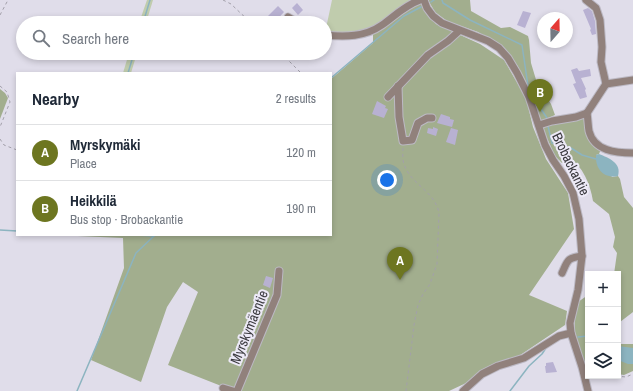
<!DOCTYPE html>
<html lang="en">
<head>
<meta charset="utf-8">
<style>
  :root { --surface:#fff; --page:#f6f6f7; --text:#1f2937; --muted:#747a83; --line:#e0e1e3; --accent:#6d7620 }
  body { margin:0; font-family:"Archivo Narrow",sans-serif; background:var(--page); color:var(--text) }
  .controls { position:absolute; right:12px; bottom:12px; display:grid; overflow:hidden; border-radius:0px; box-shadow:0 2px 6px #0003 }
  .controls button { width:36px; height:36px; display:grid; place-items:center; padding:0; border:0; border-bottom:1px solid var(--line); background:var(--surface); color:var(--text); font:20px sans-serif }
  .compass { position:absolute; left:537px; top:12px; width:36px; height:36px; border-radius:50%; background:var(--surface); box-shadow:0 2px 6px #0003; rotate:20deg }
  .you { position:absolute; left:387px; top:180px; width:14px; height:14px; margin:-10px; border:3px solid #fff; border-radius:50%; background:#1a73e8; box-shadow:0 0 0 6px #1a73e833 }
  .badge { display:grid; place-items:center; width:26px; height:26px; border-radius:50%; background:var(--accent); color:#fff; font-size:13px; font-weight:700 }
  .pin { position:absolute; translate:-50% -33px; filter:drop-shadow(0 1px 2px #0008) }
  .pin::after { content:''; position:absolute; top:21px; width:14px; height:12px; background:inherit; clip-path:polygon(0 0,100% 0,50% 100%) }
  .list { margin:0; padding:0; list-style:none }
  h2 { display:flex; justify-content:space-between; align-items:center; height:52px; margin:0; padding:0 16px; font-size:17px }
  h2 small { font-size:13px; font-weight:400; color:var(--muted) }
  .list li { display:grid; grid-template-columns:26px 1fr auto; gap:12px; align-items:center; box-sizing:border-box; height:56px; padding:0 16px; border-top:1px solid var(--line) }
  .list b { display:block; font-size:15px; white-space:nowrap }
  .list p { margin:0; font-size:13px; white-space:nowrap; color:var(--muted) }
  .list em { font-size:13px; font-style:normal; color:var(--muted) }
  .icon { flex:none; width:22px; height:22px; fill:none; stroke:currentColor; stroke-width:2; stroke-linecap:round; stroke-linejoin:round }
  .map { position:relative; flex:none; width:633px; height:391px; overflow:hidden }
  .search { position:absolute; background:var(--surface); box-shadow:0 2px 6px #0003; left:16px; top:16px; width:316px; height:44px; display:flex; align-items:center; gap:10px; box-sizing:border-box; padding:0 14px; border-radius:22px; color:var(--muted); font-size:15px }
  .panel { position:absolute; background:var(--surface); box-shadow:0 2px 6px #0003; left:16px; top:72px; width:316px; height:164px; border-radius:0px }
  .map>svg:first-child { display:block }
</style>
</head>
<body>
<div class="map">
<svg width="633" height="391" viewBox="0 0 633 391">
  <rect width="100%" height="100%" fill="#e0ddea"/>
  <!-- green -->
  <g fill="#c0ccad">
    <polygon points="147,0 153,0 146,23 139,23"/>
    <path d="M332 0H412C393 11 376 31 353 34 344 35 334 33 325 33Z"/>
    <polygon points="129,53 137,53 131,73 123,73"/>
  </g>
  <!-- forest -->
  <g fill="#a2ae8e">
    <polygon points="428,0 470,0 471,11 501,28 510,27 528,36 529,40 531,63 537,83 551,104 555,115 541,121 525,80 517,65 501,46 478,32 447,21 435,12"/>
    <polygon points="421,3 436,24 480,44 504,60 526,98 533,127 546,159 568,193 574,229 529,295 567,311 565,325 507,364 449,391 234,391 168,365 198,292 183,282 167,307 141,382 91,360 124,268 123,238 55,235 331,235 331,79 373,43 373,33 405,9"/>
    <polygon points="0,89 5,93 8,98 0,119"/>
    <path d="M585 116 601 149 599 154 596 155 612 177 618 176 620 179 624 197 633 208V312L620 322H618V274H614L617 253 613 247 615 237 609 214 593 201C590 183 583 167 568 156L562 163 555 156 542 127Z"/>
    <path d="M588 295V371C577 343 570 332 578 302Z"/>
    <polygon points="618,344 633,344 633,371 624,375 618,374"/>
  </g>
  <!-- water -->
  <g fill="#8cb4c0">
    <path d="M599 154C609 158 622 163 618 176 604 179 595 169 596 155Z"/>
    <polygon points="618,346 633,348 633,364 628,364 618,360"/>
  </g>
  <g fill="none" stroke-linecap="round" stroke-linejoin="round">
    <!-- stream -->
    <g stroke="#8cb4c0" stroke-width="1.5">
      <polyline points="442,0 443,3 470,20 522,45 528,86 535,100 547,118"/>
      <polyline points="431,2 434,0"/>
      <polyline points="143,23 150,0"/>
      <polyline points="128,73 134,53"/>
      <polyline points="331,78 404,16 421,7"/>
      <polyline points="548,126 552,143 571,148 582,155 596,159"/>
      <polyline points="0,230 17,231"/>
      <polyline points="138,235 154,236"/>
      <polyline points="578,337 588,336"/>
      <polyline points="77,391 136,253 155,235"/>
      <polyline points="510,391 529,366 542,354 546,348"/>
    </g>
  </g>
  <!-- building -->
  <g fill="#b8b1d2">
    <polygon points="297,3 303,10 298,15 292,8"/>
    <polygon points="278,6 284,12 274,23 272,23 266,18"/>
    <polygon points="588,8 592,11 595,21 596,34 592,35 590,30 591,29 583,10"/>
    <polygon points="523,11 531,13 525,28 517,25"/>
    <polygon points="577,68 579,71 590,69 591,76 581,78 586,89 585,90 587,97 580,99 573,84 576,83 571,70"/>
    <polygon points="377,101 386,106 385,108 388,109 384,118 372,114"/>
    <polygon points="441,114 450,117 450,119 454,120 452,127 437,123"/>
    <polygon points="433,127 438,129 436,136 427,133 428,128 433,129"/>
    <polygon points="451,128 458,130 455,145 446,142"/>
    <polygon points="266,276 273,278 270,288 263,285"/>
    <polygon points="553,362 557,372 546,373 545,366 546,366 546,363"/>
  </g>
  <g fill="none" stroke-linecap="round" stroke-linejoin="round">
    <defs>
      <g id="minor">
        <polyline points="424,0 427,8 433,16 442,23 488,41 499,48 508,58 517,73 529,97 545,145 553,160 564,176 573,193 579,219 582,256 578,290 570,323 571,333 582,367 588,391"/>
        <polyline points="288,17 298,23"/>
        <path d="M325 35C345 37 365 37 382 25 396 15 404 6 420 0"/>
        <polyline points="606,84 633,80"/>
        <polyline points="398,86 399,117 403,141 412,140 418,123 427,118 432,118"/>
        <polyline points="388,97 428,55 448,41 459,31"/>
        <path d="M587 113C588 119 588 125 589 131 594 151 616 153 633 153"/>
        <polyline points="539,125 552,121 576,117 587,113 606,84 601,62 602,47 600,20 596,8 586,0"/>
        <path d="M562 273C568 260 567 258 582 256"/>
        <polyline points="223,388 233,391"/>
        <polyline points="237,391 277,295 279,271"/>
        <polyline points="463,391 482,374 498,366 524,358 559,336 571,333"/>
      </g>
    </defs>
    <!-- minor casing -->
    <use href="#minor" stroke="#bcb9c4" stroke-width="9"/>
    <!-- path -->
    <g stroke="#a3a0aa" stroke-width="1" stroke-dasharray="3 3" stroke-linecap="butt">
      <polyline points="223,0 231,4 251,23"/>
      <polyline points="0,15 8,0"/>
      <polyline points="281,53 301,73"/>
      <polyline points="0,86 7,92 10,102 0,127"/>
      <polyline points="0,139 4,145 17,150"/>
      <path d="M403 148C403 153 402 159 404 164 410 184 435 191 439 213L437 264 430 284 423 294 418 305 414 325 406 391"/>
      <polyline points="616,376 626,377 633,374"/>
    </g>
    <!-- minor -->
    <use href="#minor" stroke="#91817c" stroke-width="7"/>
  </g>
  <g text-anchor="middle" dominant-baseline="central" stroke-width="4" stroke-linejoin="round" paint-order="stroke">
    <!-- street labels -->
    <g font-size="14" fill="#3b3a3f" stroke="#edeaf7">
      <text transform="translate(571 164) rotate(64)">Brobackantie</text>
      <text transform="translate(249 327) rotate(-68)">Myrskymäentie</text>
    </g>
  </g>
</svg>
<div class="controls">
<button>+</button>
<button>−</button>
<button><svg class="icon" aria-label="layers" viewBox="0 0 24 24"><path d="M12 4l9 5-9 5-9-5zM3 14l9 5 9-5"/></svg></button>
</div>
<svg class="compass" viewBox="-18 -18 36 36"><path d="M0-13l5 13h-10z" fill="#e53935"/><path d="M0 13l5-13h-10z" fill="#747a83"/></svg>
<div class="you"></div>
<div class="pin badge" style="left:400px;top:280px">A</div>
<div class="pin badge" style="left:540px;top:112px">B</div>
<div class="search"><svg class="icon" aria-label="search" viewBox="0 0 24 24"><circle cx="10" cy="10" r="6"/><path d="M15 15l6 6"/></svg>Search here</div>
<section class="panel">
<h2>Nearby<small>2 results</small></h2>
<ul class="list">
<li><span class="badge">A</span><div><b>Myrskymäki</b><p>Place</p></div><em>120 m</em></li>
<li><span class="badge">B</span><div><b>Heikkilä</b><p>Bus stop · Brobackantie</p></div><em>190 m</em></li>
</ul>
</section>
</div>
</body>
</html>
